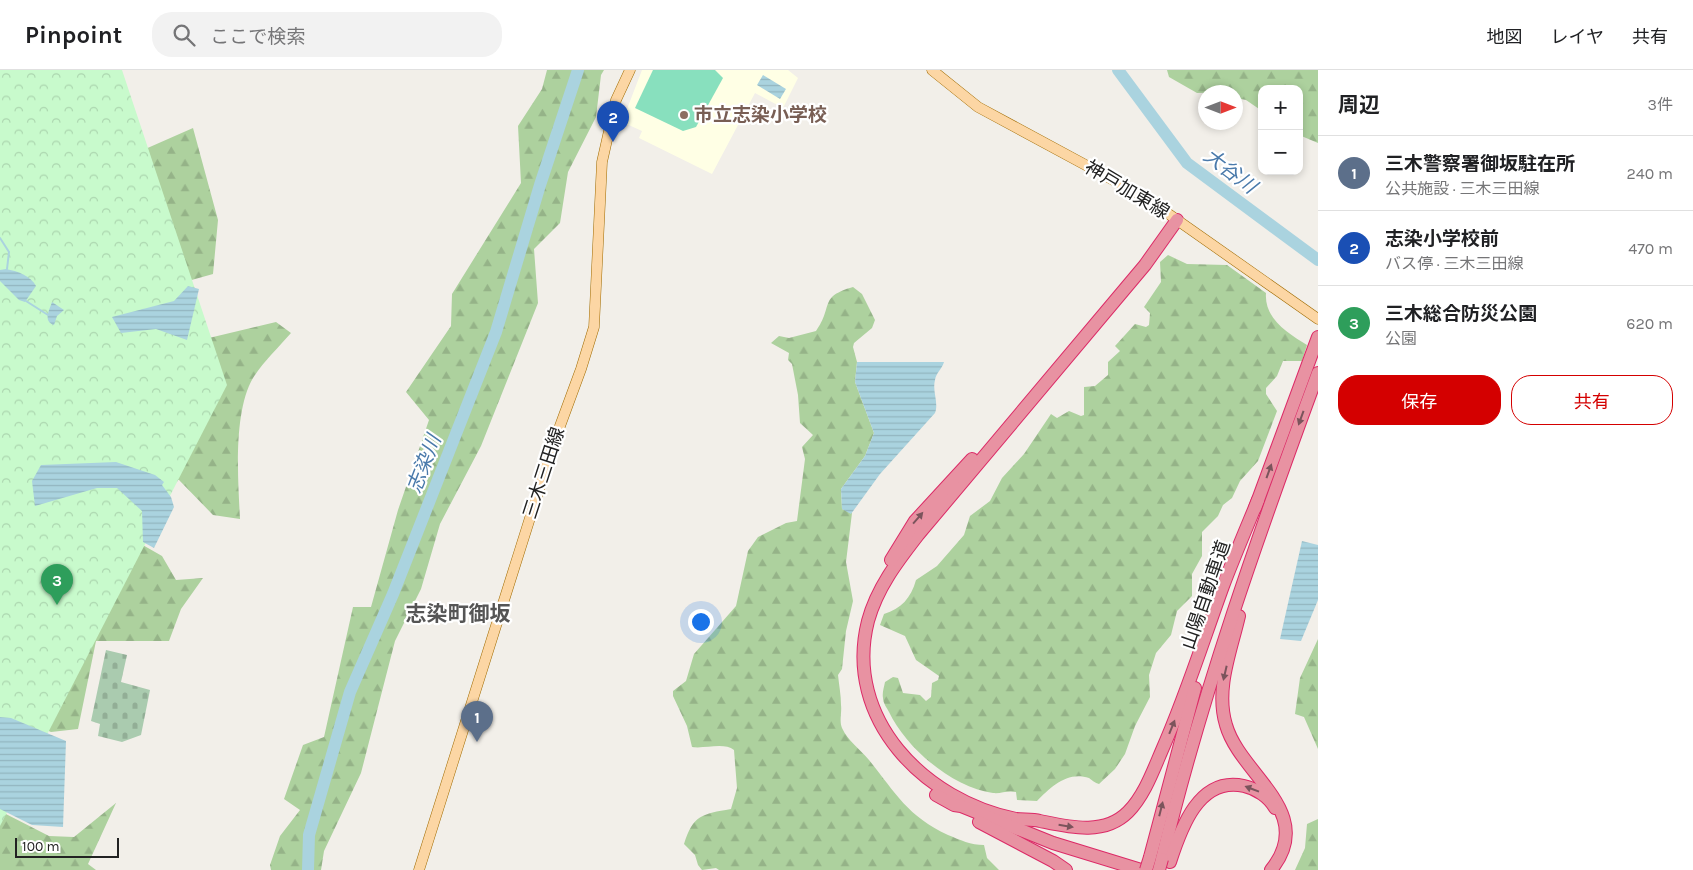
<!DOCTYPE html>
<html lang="ja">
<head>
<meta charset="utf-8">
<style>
  :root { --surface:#fff; --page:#f2f2f2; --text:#202124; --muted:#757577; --line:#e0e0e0; --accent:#d40000 }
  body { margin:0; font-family:Karla,"Noto Sans JP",sans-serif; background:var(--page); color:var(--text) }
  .controls { position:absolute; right:15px; top:15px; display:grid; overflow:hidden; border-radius:10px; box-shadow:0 2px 8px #0003 }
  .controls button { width:45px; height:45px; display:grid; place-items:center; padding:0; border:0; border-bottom:1px solid var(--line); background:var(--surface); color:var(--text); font:25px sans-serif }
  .compass { position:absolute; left:1198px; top:15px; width:45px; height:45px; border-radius:50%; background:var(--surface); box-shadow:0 2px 8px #0003; rotate:90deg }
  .scale { position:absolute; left:15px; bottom:12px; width:104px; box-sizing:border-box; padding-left:5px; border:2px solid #222; border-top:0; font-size:14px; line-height:18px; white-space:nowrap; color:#222; -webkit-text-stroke:4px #fff; paint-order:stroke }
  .you { position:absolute; left:700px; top:551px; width:18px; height:18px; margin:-12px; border:4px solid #fff; border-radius:50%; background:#1a73e8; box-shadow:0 0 0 8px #1a73e833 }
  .badge { display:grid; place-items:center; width:32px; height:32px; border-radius:50%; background:var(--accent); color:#fff; font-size:16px; font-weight:700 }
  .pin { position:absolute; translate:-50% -41px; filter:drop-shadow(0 1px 2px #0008) }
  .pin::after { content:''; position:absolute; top:26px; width:18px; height:15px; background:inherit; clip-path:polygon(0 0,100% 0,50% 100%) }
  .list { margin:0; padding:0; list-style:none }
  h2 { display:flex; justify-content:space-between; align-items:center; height:65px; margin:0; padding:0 20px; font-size:21px }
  h2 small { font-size:16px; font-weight:400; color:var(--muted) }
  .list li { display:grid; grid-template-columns:32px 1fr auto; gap:15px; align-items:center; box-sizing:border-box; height:75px; padding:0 20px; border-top:1px solid var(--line) }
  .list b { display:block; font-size:19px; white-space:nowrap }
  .list p { margin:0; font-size:16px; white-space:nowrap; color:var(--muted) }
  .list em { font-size:16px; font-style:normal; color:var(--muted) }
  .actions { display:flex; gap:10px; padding:15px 20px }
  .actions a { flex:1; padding:11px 0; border:1px solid var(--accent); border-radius:20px; text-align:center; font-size:18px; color:var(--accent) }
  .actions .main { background:var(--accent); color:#fff }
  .icon { flex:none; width:28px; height:28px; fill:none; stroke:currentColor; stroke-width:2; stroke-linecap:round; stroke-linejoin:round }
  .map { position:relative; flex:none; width:1318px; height:800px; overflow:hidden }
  header { display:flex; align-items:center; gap:30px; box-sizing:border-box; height:70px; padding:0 25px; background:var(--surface); border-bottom:1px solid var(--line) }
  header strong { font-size:24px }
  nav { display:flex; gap:28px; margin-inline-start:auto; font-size:18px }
  .search { width:350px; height:45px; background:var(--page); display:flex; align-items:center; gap:12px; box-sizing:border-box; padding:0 18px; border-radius:20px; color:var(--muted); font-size:19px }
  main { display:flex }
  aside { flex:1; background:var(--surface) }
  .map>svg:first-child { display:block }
</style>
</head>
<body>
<header>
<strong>Pinpoint</strong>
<div class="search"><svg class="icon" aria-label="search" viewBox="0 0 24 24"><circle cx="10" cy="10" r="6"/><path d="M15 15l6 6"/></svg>ここで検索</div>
<nav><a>地図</a><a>レイヤ</a><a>共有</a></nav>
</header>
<main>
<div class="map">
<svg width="1318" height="800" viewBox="0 0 1318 800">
  <defs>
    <pattern id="forest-firs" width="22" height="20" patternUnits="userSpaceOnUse" patternTransform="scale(1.25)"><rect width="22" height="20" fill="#add19e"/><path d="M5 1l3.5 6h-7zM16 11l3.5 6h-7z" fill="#95b388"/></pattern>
    <pattern id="cemetery-stones" width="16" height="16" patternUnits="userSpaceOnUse" patternTransform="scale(1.25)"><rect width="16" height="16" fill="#aacbaf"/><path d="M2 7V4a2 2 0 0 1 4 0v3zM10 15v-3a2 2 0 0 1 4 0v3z" fill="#92ae96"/></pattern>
    <pattern id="park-crowns" width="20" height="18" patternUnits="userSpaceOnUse" patternTransform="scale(1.25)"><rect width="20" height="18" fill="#c8facc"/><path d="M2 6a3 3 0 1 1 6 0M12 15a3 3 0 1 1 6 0" fill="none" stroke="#acd6af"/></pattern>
    <pattern id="water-rules" width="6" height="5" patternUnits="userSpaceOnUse" patternTransform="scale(1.25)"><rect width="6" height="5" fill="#aad3df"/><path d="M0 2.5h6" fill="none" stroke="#92b5bf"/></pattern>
  </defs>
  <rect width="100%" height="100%" fill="#f2efe9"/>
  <!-- education -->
  <polygon fill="#ffffe5" points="642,0 788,0 798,8 783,38 755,23 712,104 639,68 642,61 622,52"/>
  <!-- forest -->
  <g fill="url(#forest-firs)">
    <path d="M0 0H80L118 91 193 58 218 150 213 204 181 213 188 273 276 252 291 263C279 277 263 292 253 308 233 342 238 410 240 449L213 445 179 410 146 400 141 474 162 486 176 510 203 508 181 539 169 571H96L78 659 51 662 3 641Z"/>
    <polygon points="547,0 604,0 601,5 596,47 568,102 560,153 534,179 538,233 481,376 440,454 421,519 395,571 361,703 324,781 321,800 271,800 270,795 280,766 300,740 284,729 303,675 324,667 353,537 371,537 398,440 429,350 406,322 451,256 452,224 521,113 518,56 542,19"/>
    <polygon points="1167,0 1318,0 1318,73 1299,65 1299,19 1262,19 1262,41 1246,30 1236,28 1236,22 1197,23 1169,7"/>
    <path d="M1168 185 1187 194 1227 195 1266 223C1264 249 1288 263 1307 275L1302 291H1283L1277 306 1266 318V324L1277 341 1258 391 1240 411 1232 428 1223 435 1218 446 1202 462V486L1192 504V526L1177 541 1171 565 1156 583 1149 605 1150 627 1135 656 1125 684 1115 699 1099 714C1095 713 1092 710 1089 708 1067 701 1051 717 1037 731L1017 730 1016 722C1007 720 1001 724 993 723 953 718 906 678 889 642 887 638 883 633 883 628 882 623 884 617 885 612L893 607 898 608 903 623 920 625 926 631 931 627 932 613 938 610 939 606 916 590 905 566 880 555 884 544C901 539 911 528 916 510L937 496 964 465 970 446 990 431 1002 408 1024 384 1051 344 1057 348 1069 341 1081 346 1084 345V317L1095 316 1108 305V292L1120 281 1115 276 1135 254 1146 257 1149 255 1150 243 1144 237 1161 212 1160 192Z"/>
    <path d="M853 217 862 224 875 250 872 258 854 273 853 277 857 292 855 312 874 363 865 386 841 419 842 439 852 443 846 492 853 531 846 561 842 599 838 605C839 615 841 625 841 635 842 642 839 651 842 658 848 671 860 679 869 690 895 722 907 746 948 765 960 770 971 775 984 775L987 788 999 800H719L716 798 702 800 698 795 695 785 684 774C693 745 702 744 731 739L737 718 734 680C724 672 705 679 692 677L687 656 673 626V621L686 611 694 584 736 536 748 481 758 467 786 453 797 451 805 389 802 377 813 365 800 353 798 325 792 294 788 290 789 283 771 273 779 266 789 268 816 261C834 236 818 227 853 217Z"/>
    <polygon points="1318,569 1318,679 1304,647 1295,644 1300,608"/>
    <polygon points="116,733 88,794 96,800 0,800 0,741 49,766 74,767"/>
    <polygon points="1318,749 1318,800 1295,800 1305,778 1307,754"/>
  </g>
  <!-- cemetery -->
  <polygon fill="url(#cemetery-stones)" points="106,580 127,585 121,612 150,620 141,665 122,672 98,666 100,654 91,651"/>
  <!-- park -->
  <polygon fill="url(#park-crowns)" points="0,0 122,0 227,315 0,756"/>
  <!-- pitch -->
  <polygon fill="#88e0be" points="653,0 715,0 723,8 696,57 683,61 635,38"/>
  <!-- water -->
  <g fill="url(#water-rules)">
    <polygon points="763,5 786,19 780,29 757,15"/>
    <path d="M6 199C17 201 31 206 36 216L25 232 19 230 0 211V200Z"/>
    <polygon points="188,216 199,219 187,270 156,259 121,263 112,247 174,231"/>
    <path d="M52 232 64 240 57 246 54 255C43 251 49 241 52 232Z"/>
    <path d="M857 292H944C942 299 936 303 935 310 932 322 939 332 935 343L880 404 851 444 842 439 841 419 865 386 874 363 855 312Z"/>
    <polygon points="116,392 155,405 164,412 162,415 171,427 174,437 154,478 143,472 142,441 117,418 97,418 35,436 32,411 41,395"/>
    <polygon points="1302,471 1318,475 1318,530 1301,571 1280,569"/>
    <polygon points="0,647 11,648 66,671 63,757 32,755 0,739"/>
  </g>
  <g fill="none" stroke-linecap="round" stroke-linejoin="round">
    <!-- stream -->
    <g stroke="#aad3df" stroke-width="2">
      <polyline points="0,168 9,182 7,199"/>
      <polyline points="26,231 48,245"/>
    </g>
    <!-- river -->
    <g stroke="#aad3df" stroke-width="12">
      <polyline points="1118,0 1187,93 1318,190"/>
      <polyline points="308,800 309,765 350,622 393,524 496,262 540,115 578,0"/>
    </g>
    <defs>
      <g id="primary">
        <polyline points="932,0 978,37 1143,126 1318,249"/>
        <polyline points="419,800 553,375 581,299 594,257 602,92 616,30 630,0"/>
      </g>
      <g id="highway">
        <path d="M1177 150 1145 195 918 465C897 492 877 518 868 551 843 649 925 731 1016 749 1023 750 1032 749 1040 751 1069 757 1104 766 1128 742 1144 726 1153 701 1162 680 1186 626 1203 571 1223 516 1234 487 1246 459 1258 430"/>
        <polyline points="1255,438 1318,267"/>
        <polyline points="891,490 915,451 972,389"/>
        <path d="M1239 546C1231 581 1215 619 1226 655 1240 705 1318 742 1271 800"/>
        <polyline points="936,725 954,735 961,736 1053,773 1141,800"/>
        <polyline points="979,752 1053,791 1066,800"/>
        <polyline points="1150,787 1195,618"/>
        <path d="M1162 789C1202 623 1259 463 1318 303"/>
        <path d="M1170 792C1181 758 1199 706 1244 716 1257 719 1269 727 1275 738"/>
      </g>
    </defs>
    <!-- primary casing -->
    <use href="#primary" stroke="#a06b00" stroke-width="11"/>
    <!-- highway casing -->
    <use href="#highway" stroke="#dc2a67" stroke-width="14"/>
    <!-- primary -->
    <use href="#primary" stroke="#fcd6a4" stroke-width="10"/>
    <!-- highway -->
    <use href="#highway" stroke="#e892a2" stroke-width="12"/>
    <defs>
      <g id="highway-bridge">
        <polyline points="1146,800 1150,787"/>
        <polyline points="1159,800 1162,789"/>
      </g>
    </defs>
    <!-- highway-bridge casing -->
    <use href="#highway-bridge" stroke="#dc2a67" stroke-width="14" stroke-linecap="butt"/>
    <!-- highway-bridge -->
    <use href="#highway-bridge" stroke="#e892a2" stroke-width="12"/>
  </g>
  <!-- one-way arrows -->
  <defs><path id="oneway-solid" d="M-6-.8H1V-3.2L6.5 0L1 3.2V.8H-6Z" transform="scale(1.25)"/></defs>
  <g fill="#7b545c">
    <use href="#oneway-solid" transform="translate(1301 348) rotate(110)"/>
    <use href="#oneway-solid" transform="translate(1269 401) rotate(-70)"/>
    <use href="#oneway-solid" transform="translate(918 448) rotate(-49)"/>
    <use href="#oneway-solid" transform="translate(1225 603) rotate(103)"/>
    <use href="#oneway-solid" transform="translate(1172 657) rotate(-68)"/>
    <use href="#oneway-solid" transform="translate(1252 719) rotate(-159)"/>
    <use href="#oneway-solid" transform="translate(1161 739) rotate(-76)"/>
    <use href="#oneway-solid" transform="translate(1066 756) rotate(9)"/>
  </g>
  <!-- markers -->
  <circle fill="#8d6e63" stroke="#fff" stroke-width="2" cx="684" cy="45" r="5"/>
  <g text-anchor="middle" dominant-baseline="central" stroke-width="4.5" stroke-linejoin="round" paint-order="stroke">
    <!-- education labels -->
    <g font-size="19" font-weight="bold" fill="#785e54" stroke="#fff" text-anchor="start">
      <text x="694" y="45">市立志染小学校</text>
    </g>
    <!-- street labels -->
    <g font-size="19" fill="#222" stroke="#fff">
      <text transform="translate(1127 120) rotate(31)">神戸加東線</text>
      <text transform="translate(544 403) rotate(-72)">三木三田線</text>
      <text transform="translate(1206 525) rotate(-71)">山陽自動車道</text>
    </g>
    <!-- water labels -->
    <g font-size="20" font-style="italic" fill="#4a7aab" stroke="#fff">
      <text transform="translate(1230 101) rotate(37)">大谷川</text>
      <text transform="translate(424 394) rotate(-69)">志染川</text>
    </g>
    <!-- quarter labels -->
    <g font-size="21" font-weight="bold" fill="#555" stroke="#fff">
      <text x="458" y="544">志染町御坂</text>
    </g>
  </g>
</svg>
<div class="controls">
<button>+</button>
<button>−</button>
</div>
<svg class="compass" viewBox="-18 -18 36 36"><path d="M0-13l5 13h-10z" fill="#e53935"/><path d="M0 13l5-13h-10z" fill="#757577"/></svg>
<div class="scale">100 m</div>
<div class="you"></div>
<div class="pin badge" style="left:477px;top:672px;background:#5c6f8a">1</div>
<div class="pin badge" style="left:613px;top:72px;background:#1a4fb4">2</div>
<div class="pin badge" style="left:57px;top:535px;background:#2e9e5b">3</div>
</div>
<aside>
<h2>周辺<small>3件</small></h2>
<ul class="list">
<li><span class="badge" style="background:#5c6f8a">1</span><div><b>三木警察署御坂駐在所</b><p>公共施設 · 三木三田線</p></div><em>240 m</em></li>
<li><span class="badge" style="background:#1a4fb4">2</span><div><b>志染小学校前</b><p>バス停 · 三木三田線</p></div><em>470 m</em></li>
<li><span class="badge" style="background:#2e9e5b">3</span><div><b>三木総合防災公園</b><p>公園</p></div><em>620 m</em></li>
</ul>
<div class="actions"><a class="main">保存</a><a>共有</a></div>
</aside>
</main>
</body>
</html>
